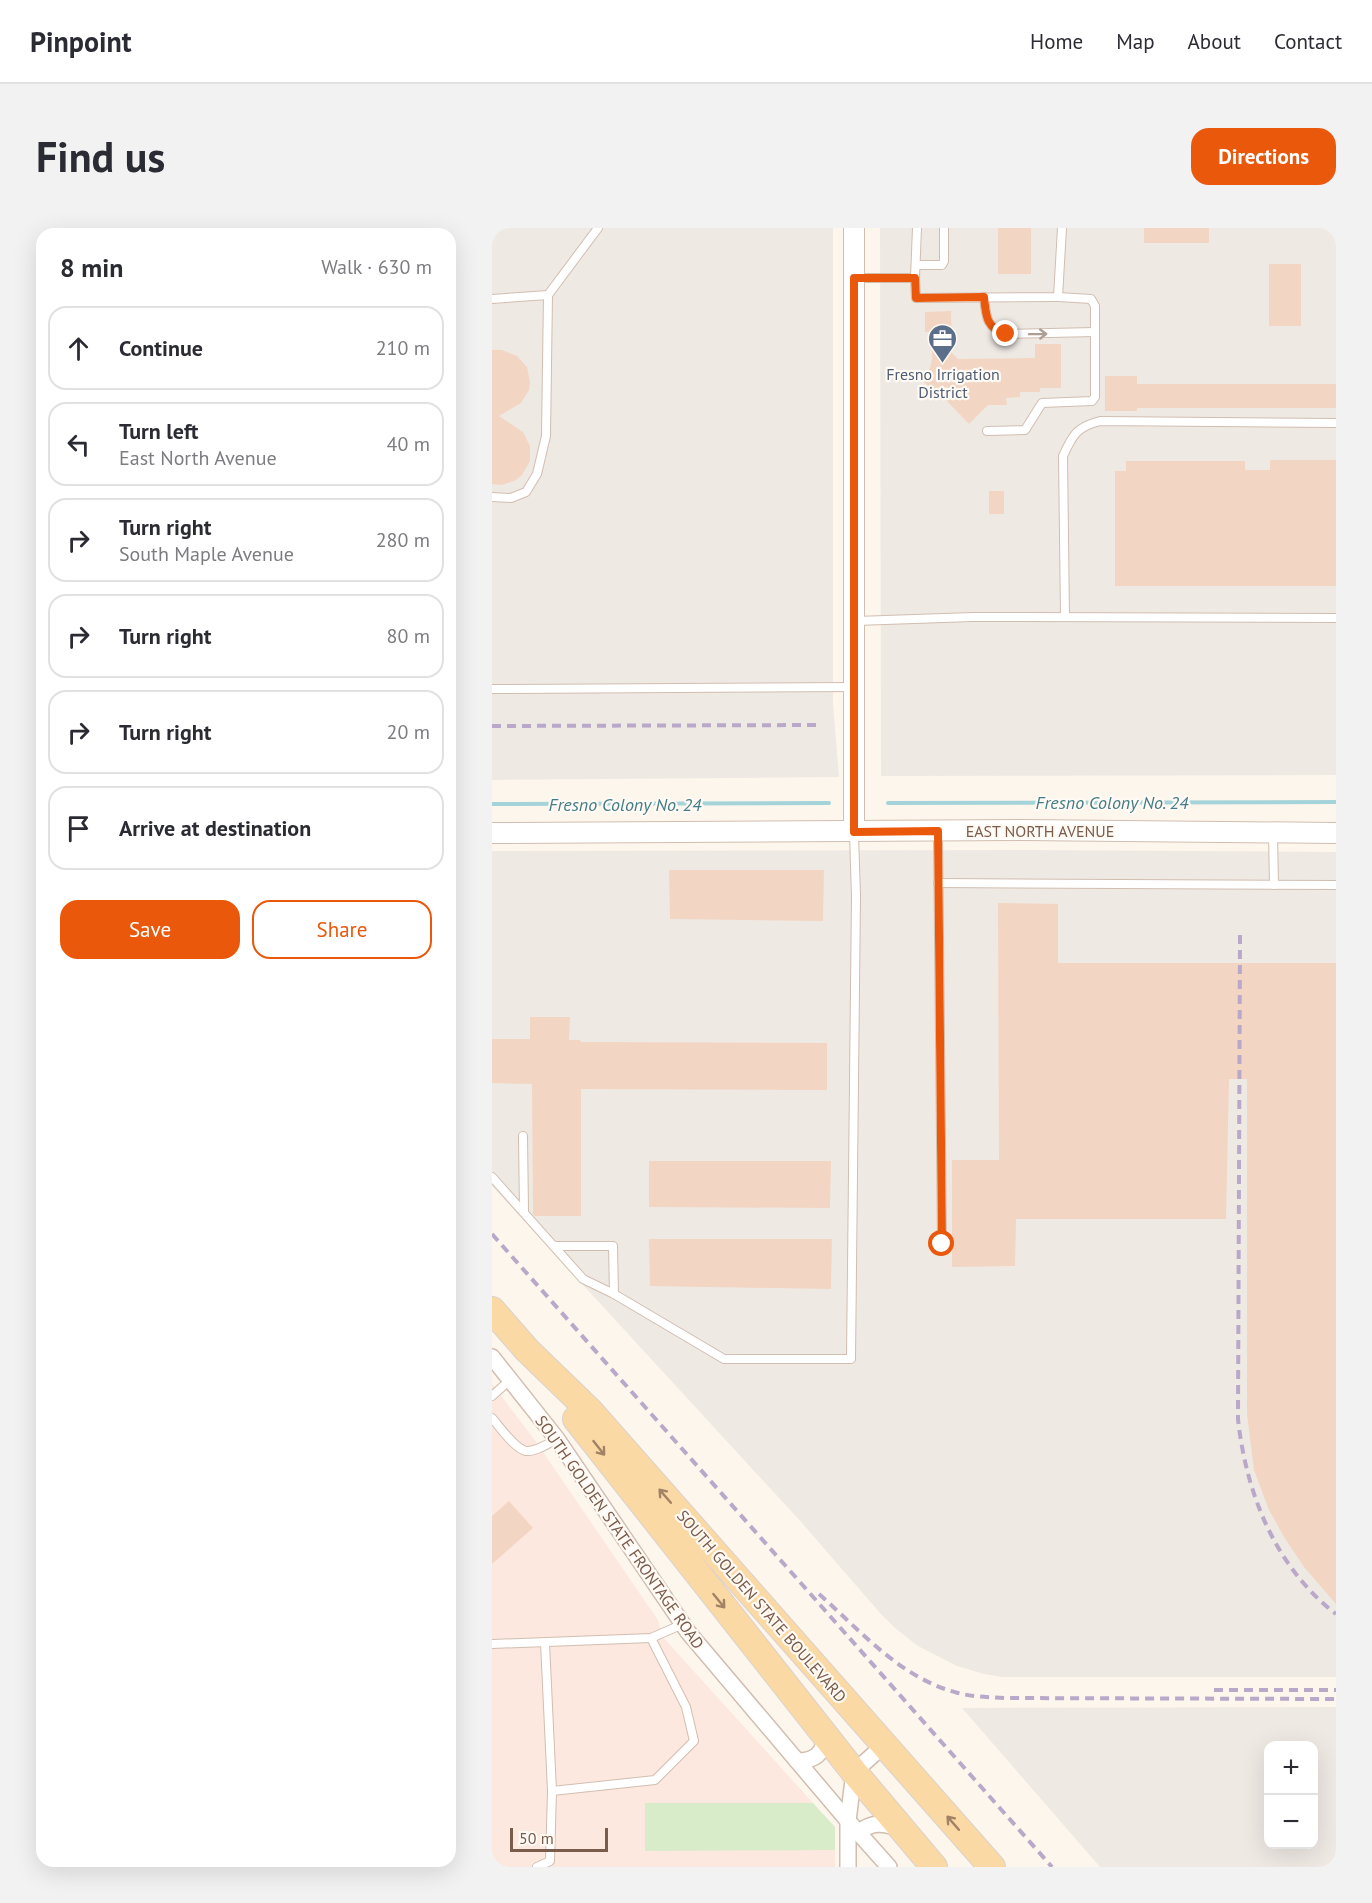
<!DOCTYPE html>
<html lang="en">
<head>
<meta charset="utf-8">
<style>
  :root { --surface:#fff; --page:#f2f2f3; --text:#2b2b33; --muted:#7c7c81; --line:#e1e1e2; --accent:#ea580c }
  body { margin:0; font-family:"PT Sans",sans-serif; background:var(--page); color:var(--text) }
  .controls { position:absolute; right:18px; bottom:18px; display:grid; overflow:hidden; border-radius:12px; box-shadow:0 6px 24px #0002 }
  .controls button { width:54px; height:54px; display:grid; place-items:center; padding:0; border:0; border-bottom:2px solid var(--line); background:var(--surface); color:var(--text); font:30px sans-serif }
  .scale { position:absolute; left:18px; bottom:15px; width:98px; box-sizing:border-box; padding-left:6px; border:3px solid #7a5c4d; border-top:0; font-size:16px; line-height:21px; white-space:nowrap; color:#7a5c4d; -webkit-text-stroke:4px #fffaf3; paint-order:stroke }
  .stop { position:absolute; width:18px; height:18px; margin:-14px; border:4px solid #ea580c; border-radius:50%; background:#fff }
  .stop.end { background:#ea580c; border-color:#fff; box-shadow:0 2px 6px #0008 }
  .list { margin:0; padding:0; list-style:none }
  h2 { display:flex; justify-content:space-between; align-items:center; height:78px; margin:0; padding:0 24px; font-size:26px }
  h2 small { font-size:20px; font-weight:400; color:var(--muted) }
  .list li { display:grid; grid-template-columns:39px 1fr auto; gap:18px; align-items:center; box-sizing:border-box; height:84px; margin:0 12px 12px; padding:0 12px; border:2px solid var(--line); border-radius:18px }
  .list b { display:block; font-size:22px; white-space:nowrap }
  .list p { margin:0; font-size:20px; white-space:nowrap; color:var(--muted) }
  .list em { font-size:20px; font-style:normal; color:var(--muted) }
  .actions { display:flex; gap:12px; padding:18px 24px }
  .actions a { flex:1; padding:14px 0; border:2px solid var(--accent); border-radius:18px; text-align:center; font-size:21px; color:var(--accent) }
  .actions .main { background:var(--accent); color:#fff }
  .icon { flex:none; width:33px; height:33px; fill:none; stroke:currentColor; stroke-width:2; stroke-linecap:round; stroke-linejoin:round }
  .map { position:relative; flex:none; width:844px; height:1639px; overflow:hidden; border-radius:18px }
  header { display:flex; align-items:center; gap:36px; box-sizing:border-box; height:84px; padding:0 30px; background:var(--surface); border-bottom:2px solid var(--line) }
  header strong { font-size:28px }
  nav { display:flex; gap:33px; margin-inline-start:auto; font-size:21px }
  .intro { display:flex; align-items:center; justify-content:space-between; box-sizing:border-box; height:144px; padding:0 36px }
  h1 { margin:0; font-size:42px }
  .button { padding:15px 27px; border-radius:18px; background:var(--accent); color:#fff; font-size:21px; font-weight:700 }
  main { display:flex; gap:36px; padding:0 36px }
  aside { flex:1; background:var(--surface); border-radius:18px; box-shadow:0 6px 24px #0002 }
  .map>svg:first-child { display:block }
</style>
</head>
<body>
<header>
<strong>Pinpoint</strong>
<nav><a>Home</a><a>Map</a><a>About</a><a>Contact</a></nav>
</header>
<div class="intro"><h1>Find us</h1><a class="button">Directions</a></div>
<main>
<aside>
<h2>8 min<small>Walk · 630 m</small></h2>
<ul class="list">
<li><svg class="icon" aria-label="ahead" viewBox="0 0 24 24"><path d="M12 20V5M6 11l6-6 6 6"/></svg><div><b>Continue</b></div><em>210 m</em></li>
<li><svg class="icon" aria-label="left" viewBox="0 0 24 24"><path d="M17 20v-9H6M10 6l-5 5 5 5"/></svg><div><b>Turn left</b><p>East North Avenue</p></div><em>40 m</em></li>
<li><svg class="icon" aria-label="right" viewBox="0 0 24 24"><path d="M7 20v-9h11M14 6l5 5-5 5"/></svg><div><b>Turn right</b><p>South Maple Avenue</p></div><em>280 m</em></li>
<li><svg class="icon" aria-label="right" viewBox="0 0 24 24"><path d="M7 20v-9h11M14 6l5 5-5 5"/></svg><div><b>Turn right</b></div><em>80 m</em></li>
<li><svg class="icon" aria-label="right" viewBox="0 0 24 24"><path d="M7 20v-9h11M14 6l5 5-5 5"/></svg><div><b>Turn right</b></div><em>20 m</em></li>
<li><svg class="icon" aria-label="arrive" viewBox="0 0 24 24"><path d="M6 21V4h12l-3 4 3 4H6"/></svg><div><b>Arrive at destination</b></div></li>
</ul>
<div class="actions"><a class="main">Save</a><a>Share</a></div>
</aside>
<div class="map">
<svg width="844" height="1639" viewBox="0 0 844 1639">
  <rect width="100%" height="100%" fill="#fdf6ec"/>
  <!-- commercial -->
  <polygon fill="#fde8e0" points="0,1156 42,1211 166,1392 170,1408 321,1575 153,1575 153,1622 343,1622 343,1639 0,1639"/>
  <!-- industrial -->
  <g fill="#efe9e4" fill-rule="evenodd">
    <polygon points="0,0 341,0 341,475 347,549 0,552"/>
    <polygon points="388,0 844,0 844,547 389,548"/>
    <polygon points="535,622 844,624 844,1449 510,1449 492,1446 465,1438 426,1418 403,1400 388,1385 310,1295 0,958 0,623"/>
    <path d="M844 1479V1639H608L470 1480ZM776 1518H822V1616H776Z"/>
  </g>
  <!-- green -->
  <polygon fill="#d8ecc9" points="153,1575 321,1575 343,1599 343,1622 153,1623"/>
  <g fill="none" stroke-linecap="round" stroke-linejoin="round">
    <!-- stream -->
    <g stroke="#a5d3da" stroke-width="4">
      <polyline points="396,575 844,574"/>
      <polyline points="0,576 337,575"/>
    </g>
  </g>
  <!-- building -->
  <g fill="#f3d5c3">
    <rect x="506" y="0" width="33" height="46"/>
    <rect x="652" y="0" width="65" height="15"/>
    <rect x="777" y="36" width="32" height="62"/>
    <polygon points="459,83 460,125 466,131 543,130 543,116 569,116 569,160 548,160 548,164 528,164 528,169 514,170 515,177 496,177 477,196 448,166 444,166 428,150 438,140 440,131 440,104 433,104 433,84"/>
    <polygon points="0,122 10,122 25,128 35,139 38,154 37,162 29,175 7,188 31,204 38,218 38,233 30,247 24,252 10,257 0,256"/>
    <polygon points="613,148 645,148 645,156 844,156 844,180 645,180 645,183 613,183"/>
    <polygon points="778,232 844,232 844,358 623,358 623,243 634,243 634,233 753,233 753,242 778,242"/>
    <rect x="497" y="263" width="15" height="23"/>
    <polygon points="177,642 332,642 331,693 178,691"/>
    <polygon points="506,675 566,676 566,735 844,735 844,1376 812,1339 792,1309 777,1282 762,1242 755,1186 755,851 737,851 734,991 524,991 523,1038 460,1039 460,932 507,932"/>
    <polygon points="38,789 78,789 77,812 88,812 89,814 335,815 335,862 89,861 89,988 43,988 41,986 40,856 0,855 0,811 38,811"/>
    <polygon points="157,933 339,933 338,980 157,979"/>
    <polygon points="157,1011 340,1011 339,1061 158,1058"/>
    <polygon points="17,1273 41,1300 0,1336 0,1288"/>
  </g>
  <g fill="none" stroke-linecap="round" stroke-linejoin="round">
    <defs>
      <g id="service">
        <polyline points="424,37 450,37 452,33 452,0"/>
        <polyline points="364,50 423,50 425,0"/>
        <polyline points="423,50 424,70 566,69 570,0"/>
        <path d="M492 69C494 88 494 100 514 106L603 104"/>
        <polyline points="0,71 56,67"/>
        <polyline points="495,203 533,202 550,175 600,173 603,169 603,78 599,71 566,69"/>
        <polyline points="0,269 19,270 34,264 45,246 54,208 56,67 106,0"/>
        <path d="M573 389 571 228C581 206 585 199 608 193L844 195"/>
        <polyline points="364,393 481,389 844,390"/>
        <polyline points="0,461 361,459"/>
        <polyline points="446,605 450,1016"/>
        <polyline points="781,606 782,657"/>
        <polyline points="446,655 844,657"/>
        <polyline points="31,908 32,983"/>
        <polyline points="0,949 91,1051 122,1066 232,1131 359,1131 364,668 362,606"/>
        <polyline points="62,1018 121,1018 122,1066"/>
        <polyline points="0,1168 18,1152"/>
        <path d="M0 1190C7 1198 23 1221 34 1223 44 1224 57 1215 65 1211"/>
        <polyline points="53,1415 60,1563"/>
        <polyline points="0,1416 159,1410 191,1396"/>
        <polyline points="45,1639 58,1633 60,1563 163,1552 202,1513 194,1479 159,1410"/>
      </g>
      <g id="minor">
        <polyline points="0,1129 65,1211 196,1404 356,1593 397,1639"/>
        <path d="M305 1533C323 1533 331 1526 334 1508"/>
        <path d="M366 1605C380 1593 392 1595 408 1601"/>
        <polyline points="356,1639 356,1593 362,1544 392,1517"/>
      </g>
      <g id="tertiary">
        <polyline points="362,0 362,604"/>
        <polyline points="0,605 531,602 844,605"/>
      </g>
      <g id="primary">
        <polyline points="0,1082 35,1122 98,1183 500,1639"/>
        <polyline points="84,1191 362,1544 442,1639"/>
      </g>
    </defs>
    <!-- service casing -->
    <use href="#service" stroke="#d1beb0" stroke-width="10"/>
    <!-- minor casing -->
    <use href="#minor" stroke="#d1beb0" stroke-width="18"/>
    <!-- tertiary casing -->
    <use href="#tertiary" stroke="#d1beb0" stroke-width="22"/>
    <!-- primary casing -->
    <use href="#primary" stroke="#dad1cd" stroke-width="28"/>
    <!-- service -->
    <use href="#service" stroke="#fff" stroke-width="8"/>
    <!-- minor -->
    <use href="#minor" stroke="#fff" stroke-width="15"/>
    <!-- tertiary -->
    <use href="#tertiary" stroke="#fff" stroke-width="20"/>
    <!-- primary -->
    <use href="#primary" stroke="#fbd9a5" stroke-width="26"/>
    <!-- rail -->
    <g stroke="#b9a8c9" stroke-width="4" stroke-dasharray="9 6" stroke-linecap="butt">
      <polyline points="0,498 327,497"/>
      <path d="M748 707 746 1191C754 1265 783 1339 844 1386"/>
      <polyline points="0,1006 560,1639"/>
      <path d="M327 1366C370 1404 408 1450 466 1465 481 1469 497 1469 513 1470L844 1471"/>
      <polyline points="722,1462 844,1462"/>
    </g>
  </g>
  <!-- one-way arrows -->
  <defs><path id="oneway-shaft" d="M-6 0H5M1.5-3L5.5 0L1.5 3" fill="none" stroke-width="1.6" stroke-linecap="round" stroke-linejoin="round" transform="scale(1.5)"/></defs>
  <use stroke="#af9d94" href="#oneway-shaft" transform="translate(546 106) rotate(-1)"/>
  <g stroke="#a18267">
    <use href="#oneway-shaft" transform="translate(107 1220) rotate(52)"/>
    <use href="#oneway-shaft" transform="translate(173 1268) rotate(-131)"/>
    <use href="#oneway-shaft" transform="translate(227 1373) rotate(51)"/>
    <use href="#oneway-shaft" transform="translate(461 1595) rotate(-131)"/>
  </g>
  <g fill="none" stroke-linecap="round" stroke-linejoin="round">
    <!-- route -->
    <path stroke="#ea580c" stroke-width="8" d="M450 1016 446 603 362 604V50H423L424 70 492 69C494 88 494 100 514 106"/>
  </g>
  <!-- icons -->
  <defs>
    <symbol id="office-pin" viewBox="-11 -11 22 30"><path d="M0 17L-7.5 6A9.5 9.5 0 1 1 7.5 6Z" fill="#5c6f8a" stroke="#fffaf3"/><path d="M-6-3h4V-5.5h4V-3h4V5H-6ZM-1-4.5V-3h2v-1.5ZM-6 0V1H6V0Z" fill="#fff"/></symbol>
  </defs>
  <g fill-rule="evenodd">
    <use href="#office-pin" x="434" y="94" width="33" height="45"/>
  </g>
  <g text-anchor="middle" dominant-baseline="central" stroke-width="4.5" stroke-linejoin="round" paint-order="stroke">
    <!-- service labels -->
    <g font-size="16" fill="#4e5e75" stroke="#fffaf3">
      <text x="451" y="146">Fresno Irrigation<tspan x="451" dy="18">District</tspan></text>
    </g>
    <!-- street labels -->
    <g font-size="16" fill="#7a5c4d" stroke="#fffaf3">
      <text x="548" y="603">EAST NORTH AVENUE</text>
      <text transform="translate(128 1304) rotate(55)">SOUTH GOLDEN STATE FRONTAGE ROAD</text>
      <text transform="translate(270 1378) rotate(49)">SOUTH GOLDEN STATE BOULEVARD</text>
    </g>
    <!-- water labels -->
    <g font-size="18" font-style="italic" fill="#437c86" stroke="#fffaf3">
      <text x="620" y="574">Fresno Colony No. 24</text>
      <text x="133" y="576">Fresno Colony No. 24</text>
    </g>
  </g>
</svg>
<div class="controls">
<button>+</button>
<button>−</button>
</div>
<div class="scale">50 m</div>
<div class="stop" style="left:450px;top:1016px"></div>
<div class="stop end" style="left:514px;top:106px"></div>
</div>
</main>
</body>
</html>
